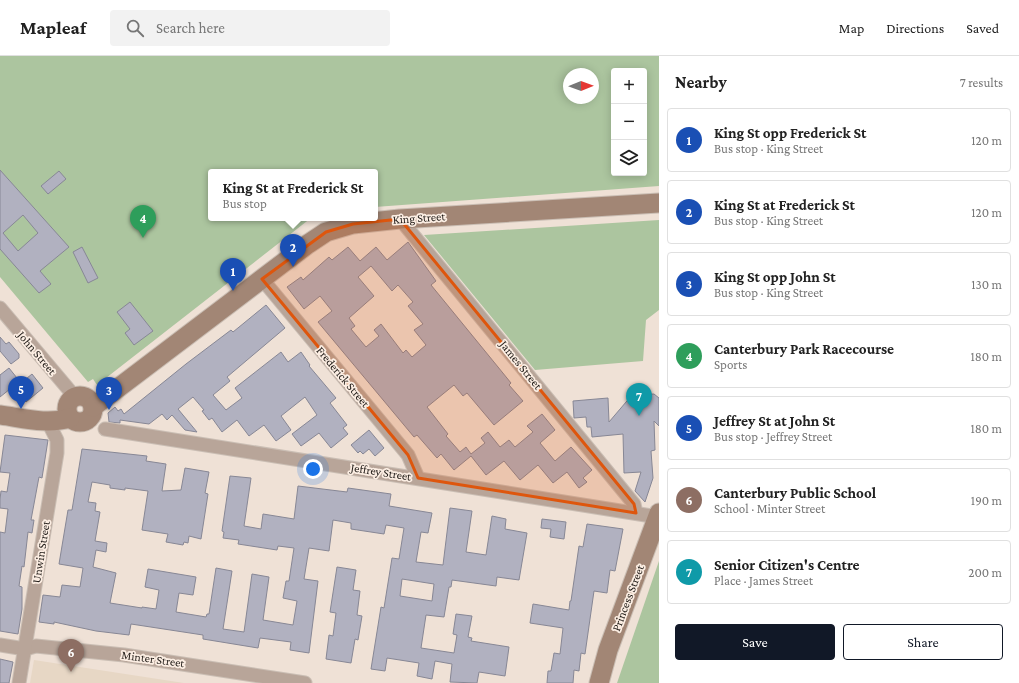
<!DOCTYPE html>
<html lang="en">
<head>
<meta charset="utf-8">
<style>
  :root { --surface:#fff; --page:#f2f2f2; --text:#222; --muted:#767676; --line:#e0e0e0; --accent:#111827 }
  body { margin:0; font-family:"Crimson Pro",serif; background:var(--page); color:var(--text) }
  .controls { position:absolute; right:12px; top:12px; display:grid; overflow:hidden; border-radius:4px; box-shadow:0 2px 10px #0003 }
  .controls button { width:36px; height:36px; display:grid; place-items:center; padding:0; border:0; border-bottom:1px solid var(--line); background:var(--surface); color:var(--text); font:20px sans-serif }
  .compass { position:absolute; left:563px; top:12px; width:36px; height:36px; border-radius:50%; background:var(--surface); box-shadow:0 2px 10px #0003; rotate:89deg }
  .you { position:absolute; left:313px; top:413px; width:14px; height:14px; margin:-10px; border:3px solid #fff; border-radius:50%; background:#1a73e8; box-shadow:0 0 0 6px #1a73e833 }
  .badge { display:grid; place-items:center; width:26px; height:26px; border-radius:50%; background:var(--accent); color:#fff; font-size:13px; font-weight:700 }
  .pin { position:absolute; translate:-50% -33px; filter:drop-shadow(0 1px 2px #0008) }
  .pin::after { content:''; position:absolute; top:21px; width:14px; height:12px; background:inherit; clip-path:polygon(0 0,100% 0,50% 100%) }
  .popup { position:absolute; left:208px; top:113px; width:170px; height:52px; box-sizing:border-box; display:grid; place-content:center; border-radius:4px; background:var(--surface); filter:drop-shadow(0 1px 3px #0005); font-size:13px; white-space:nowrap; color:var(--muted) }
  .popup b { font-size:15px; color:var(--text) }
  .popup::after { content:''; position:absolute; left:50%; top:100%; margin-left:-8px; border:8px solid transparent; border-top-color:var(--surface) }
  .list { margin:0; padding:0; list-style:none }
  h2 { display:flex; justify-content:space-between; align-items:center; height:52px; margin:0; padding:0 16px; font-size:17px }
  h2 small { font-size:13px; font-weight:400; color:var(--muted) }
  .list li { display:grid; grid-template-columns:26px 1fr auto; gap:12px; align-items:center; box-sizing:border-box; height:64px; margin:0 8px 8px; padding:0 8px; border:1px solid var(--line); border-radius:4px }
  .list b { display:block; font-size:15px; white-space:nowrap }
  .list p { margin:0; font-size:13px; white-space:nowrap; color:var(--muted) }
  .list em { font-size:13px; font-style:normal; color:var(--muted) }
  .actions { display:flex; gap:8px; padding:12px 16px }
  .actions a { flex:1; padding:9px 0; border:1px solid var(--accent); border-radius:4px; text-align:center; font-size:14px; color:var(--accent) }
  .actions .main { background:var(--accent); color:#fff }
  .icon { flex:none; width:22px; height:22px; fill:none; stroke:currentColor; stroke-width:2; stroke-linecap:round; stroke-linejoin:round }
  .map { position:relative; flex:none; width:659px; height:627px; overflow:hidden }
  header { display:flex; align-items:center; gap:24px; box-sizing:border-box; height:56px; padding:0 20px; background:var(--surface); border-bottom:1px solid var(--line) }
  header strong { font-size:19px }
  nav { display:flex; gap:22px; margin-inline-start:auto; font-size:14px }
  .search { width:280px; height:36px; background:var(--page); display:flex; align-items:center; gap:10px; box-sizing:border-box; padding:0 14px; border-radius:4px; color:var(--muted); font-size:15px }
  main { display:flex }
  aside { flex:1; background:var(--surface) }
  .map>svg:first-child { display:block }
</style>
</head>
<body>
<header>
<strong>Mapleaf</strong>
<div class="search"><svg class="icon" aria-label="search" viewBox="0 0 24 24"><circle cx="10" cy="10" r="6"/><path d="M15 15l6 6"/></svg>Search here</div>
<nav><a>Map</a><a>Directions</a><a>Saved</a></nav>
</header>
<main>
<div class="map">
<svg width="659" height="627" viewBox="0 0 659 627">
  <rect width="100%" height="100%" fill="#efe1d6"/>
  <!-- education -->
  <polygon fill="#e7d7c5" points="34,604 184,627 30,627"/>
  <!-- green -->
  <g fill="#acc59f" fill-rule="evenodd">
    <path d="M0 0H659V130L375 151V116H211V162H311L97 329 93 323 88 326 0 221ZM614 15H644V117H614ZM569 18H593V42H569Z"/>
    <polygon points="659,164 659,254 646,264 643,305 535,314 424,179"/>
    <polygon points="659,505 659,627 617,627"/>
  </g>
  <!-- building -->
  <g fill="#b1b1c0" stroke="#878795" fill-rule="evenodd">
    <path d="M0 114 69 191 40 215 51 228 39 237 0 193ZM23 159 38 177 18 195 3 177Z"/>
    <polygon points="59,115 66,123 48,138 41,130"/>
    <path d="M408 186 436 225 431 229 498 311 511 327 509 329 523 345 494 369 467 337 463 340 454 329 427 351 448 378 446 380 460 396 466 391 471 398 485 387 481 382 488 376 500 391 509 384 515 391 533 376 527 370 542 358 555 374 540 387 555 405 571 391 592 414 583 422 587 426 579 432 567 416 553 427 538 409 520 424 504 405 486 419 471 400 454 414 441 398 437 402 417 379 414 381 318 266 332 255 320 240 304 253 287 231 301 221 303 224 329 201 332 204 348 191 360 205 376 191 387 204ZM371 210 392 235 398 229 413 246 408 250 423 268 414 274 426 289 412 301 406 294 403 297 381 268 374 274 379 280 366 291 351 273 355 270 349 262 374 240 358 221Z"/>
    <polygon points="82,191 98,222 88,227 73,196"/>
    <polygon points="130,246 153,275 134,289 125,277 130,273 117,256"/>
    <polygon points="266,249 285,272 227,321 230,325 213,339 226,354 242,342 235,332 281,296 288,306 301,296 310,309 309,310 336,342 330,347 347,369 343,372 348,378 331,392 319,377 301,390 292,378 317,359 305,341 281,360 291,374 276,385 264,369 249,380 237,364 222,376 212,362 209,364 202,355 204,354 193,341 178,353 197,376 185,374 172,359 167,364 162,358 149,368 120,364 120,367 109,366 108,357 115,351 118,355 121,353 124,358 186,308 231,274 233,276"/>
    <polygon points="0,281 6,288 9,286 19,298 19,302 11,308 0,295"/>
    <polygon points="9,312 21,327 32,318 43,332 26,346 20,339 17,342 10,333 0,341 0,319"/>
    <polygon points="654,338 659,342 659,370 654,365 655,394 651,395 653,422 645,446 635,435 641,416 624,417 623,378 592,381 591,371 587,371 586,361 574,362 573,345 608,342 609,366 632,339"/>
    <polygon points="369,374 384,392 375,400 369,393 363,398 360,395 358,397 351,389"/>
    <polygon points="5,379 48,384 42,422 39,421 31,464 34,464 32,477 28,476 24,511 22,510 19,530 22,531 22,553 18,578 0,575 0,476 5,477 8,453 0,452 0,443 1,435 7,436 10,417 0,416"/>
    <path d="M82 393 147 400 146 405 166 408 162 435 181 434 185 412 209 416 205 437 208 438 201 483 189 480 188 487 184 486 183 489 166 486 168 478 142 474 148 435 125 432V434L110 432V429L92 426 88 446 96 447 95 455 100 456 95 485 107 487 106 496 96 494 93 511 116 517 110 547 142 552V551L156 553 159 534 145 531 148 513 196 521 193 539 179 537 176 556 206 561 207 558H209L216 512 232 515 223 573 244 576 252 518 269 521 263 564 293 569 297 545 283 542 286 525H289L294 492 278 490 277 494 238 488 239 484 223 482 224 476 222 475 230 420 251 422 244 470 261 473 263 458 294 463 298 430 347 436 348 432 391 438 389 450 432 457 428 477 421 476 416 506 443 509 450 452 472 455 466 496 486 499 492 460 506 463 505 473 527 477 519 524 497 521 496 530 452 524 451 531H449L444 561 426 559 421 592 454 597 457 579 453 578 456 558 472 560 468 581 472 582 471 585 509 591 505 620 479 616 477 627 450 626 452 608 435 605 432 623 417 620 419 607 387 602 385 615 371 613 381 551 384 552 392 502 399 503 404 472 386 469 384 478 351 473V467L333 464 329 495 309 492 304 523 318 525 309 597 290 594 291 586 260 582 258 592 203 583V579L131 568 129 579 96 575 54 566V568L39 566 43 539 60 541 62 529 80 531 83 512 59 508 68 454H72ZM402 523 434 528 432 545 400 540Z"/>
    <polygon points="542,463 566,466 564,483 550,481 551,473 541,472"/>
    <polygon points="587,468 623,473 615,515 610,514 607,537 594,535 585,598 581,597 579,615 574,614 573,627 547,627 548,615 551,615 554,597 560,598 563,572 530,567 533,548 569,554 570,545 571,545 579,490 583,491"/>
    <polygon points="337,511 356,514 353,534 360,535 357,559 362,560 358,584 355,583 351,607 326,603 329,579 333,580 336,557 330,556"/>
    <polygon points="0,603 13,606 9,627 0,627"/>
  </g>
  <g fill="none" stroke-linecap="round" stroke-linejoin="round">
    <defs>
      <g id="street">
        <polyline points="400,163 634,448 636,457"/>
        <polyline points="262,223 408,399 418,422"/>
        <polyline points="0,252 75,341"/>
        <polyline points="105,373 658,461"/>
        <polyline points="0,589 25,593 36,590 124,599 305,627"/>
        <polyline points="19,627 57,397 57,384 48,366"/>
      </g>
      <g id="secondary">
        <circle cx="80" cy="353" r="13"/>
        <polyline points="93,351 308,188 326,176 353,168 400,163 659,147"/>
        <path d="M0 359C23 362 47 369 70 362"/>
        <polyline points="599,627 608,594 659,457"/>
      </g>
    </defs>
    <!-- street casing -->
    <use href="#street" stroke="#cabeb4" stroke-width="15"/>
    <!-- secondary casing -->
    <use href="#secondary" stroke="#cabeb4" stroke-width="21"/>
    <!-- street -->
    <use href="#street" stroke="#b8a599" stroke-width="13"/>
    <!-- secondary -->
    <use href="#secondary" stroke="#a28675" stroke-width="19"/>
  </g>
  <!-- marked area -->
  <path fill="#de560d" fill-opacity="0.2" stroke="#de560d" stroke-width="3" stroke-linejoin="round" d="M400 163 634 448 636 457 418 422 408 399 262 223 326 176 353 168Z"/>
  <g text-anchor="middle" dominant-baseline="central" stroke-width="3.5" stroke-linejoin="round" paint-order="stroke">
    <!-- street labels -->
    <g font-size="12" fill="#211c18" stroke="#fceee3">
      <text transform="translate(419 162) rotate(-4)">King Street</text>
      <text transform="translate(37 297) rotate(50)">John Street</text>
      <text transform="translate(521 309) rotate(51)">James Street</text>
      <text transform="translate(343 321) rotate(50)">Frederick Street</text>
      <text transform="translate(381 416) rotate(9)">Jeffrey Street</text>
      <text transform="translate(41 496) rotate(-81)">Unwin Street</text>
      <text transform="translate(628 542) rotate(-69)">Princess Street</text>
      <text transform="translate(153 603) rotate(8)">Minter Street</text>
    </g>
  </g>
</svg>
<div class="controls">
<button>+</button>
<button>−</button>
<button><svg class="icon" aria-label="layers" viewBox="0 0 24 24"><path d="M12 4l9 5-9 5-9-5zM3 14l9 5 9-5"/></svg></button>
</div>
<svg class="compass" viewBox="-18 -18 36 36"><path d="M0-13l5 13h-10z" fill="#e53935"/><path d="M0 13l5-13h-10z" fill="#767676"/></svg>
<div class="you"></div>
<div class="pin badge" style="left:233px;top:235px;background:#1a4fb4">1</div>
<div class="pin badge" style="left:293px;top:211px;background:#1a4fb4">2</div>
<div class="popup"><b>King St at Frederick St</b>Bus stop</div>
<div class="pin badge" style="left:109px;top:354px;background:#1a4fb4">3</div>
<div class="pin badge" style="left:143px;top:182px;background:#2e9e5b">4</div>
<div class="pin badge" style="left:21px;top:353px;background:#1a4fb4">5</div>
<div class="pin badge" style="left:71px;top:616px;background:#8d6e63">6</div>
<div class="pin badge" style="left:639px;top:360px;background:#0f9aa8">7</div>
</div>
<aside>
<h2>Nearby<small>7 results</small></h2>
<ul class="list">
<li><span class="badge" style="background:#1a4fb4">1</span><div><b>King St opp Frederick St</b><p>Bus stop · King Street</p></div><em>120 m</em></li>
<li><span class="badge" style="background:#1a4fb4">2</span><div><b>King St at Frederick St</b><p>Bus stop · King Street</p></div><em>120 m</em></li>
<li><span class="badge" style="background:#1a4fb4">3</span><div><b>King St opp John St</b><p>Bus stop · King Street</p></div><em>130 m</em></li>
<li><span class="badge" style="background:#2e9e5b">4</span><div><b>Canterbury Park Racecourse</b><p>Sports</p></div><em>180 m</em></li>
<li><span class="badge" style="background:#1a4fb4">5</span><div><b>Jeffrey St at John St</b><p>Bus stop · Jeffrey Street</p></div><em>180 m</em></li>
<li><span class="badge" style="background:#8d6e63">6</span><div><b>Canterbury Public School</b><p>School · Minter Street</p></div><em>190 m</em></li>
<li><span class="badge" style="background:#0f9aa8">7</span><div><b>Senior Citizen's Centre</b><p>Place · James Street</p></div><em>200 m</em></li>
</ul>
<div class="actions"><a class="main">Save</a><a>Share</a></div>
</aside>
</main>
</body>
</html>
